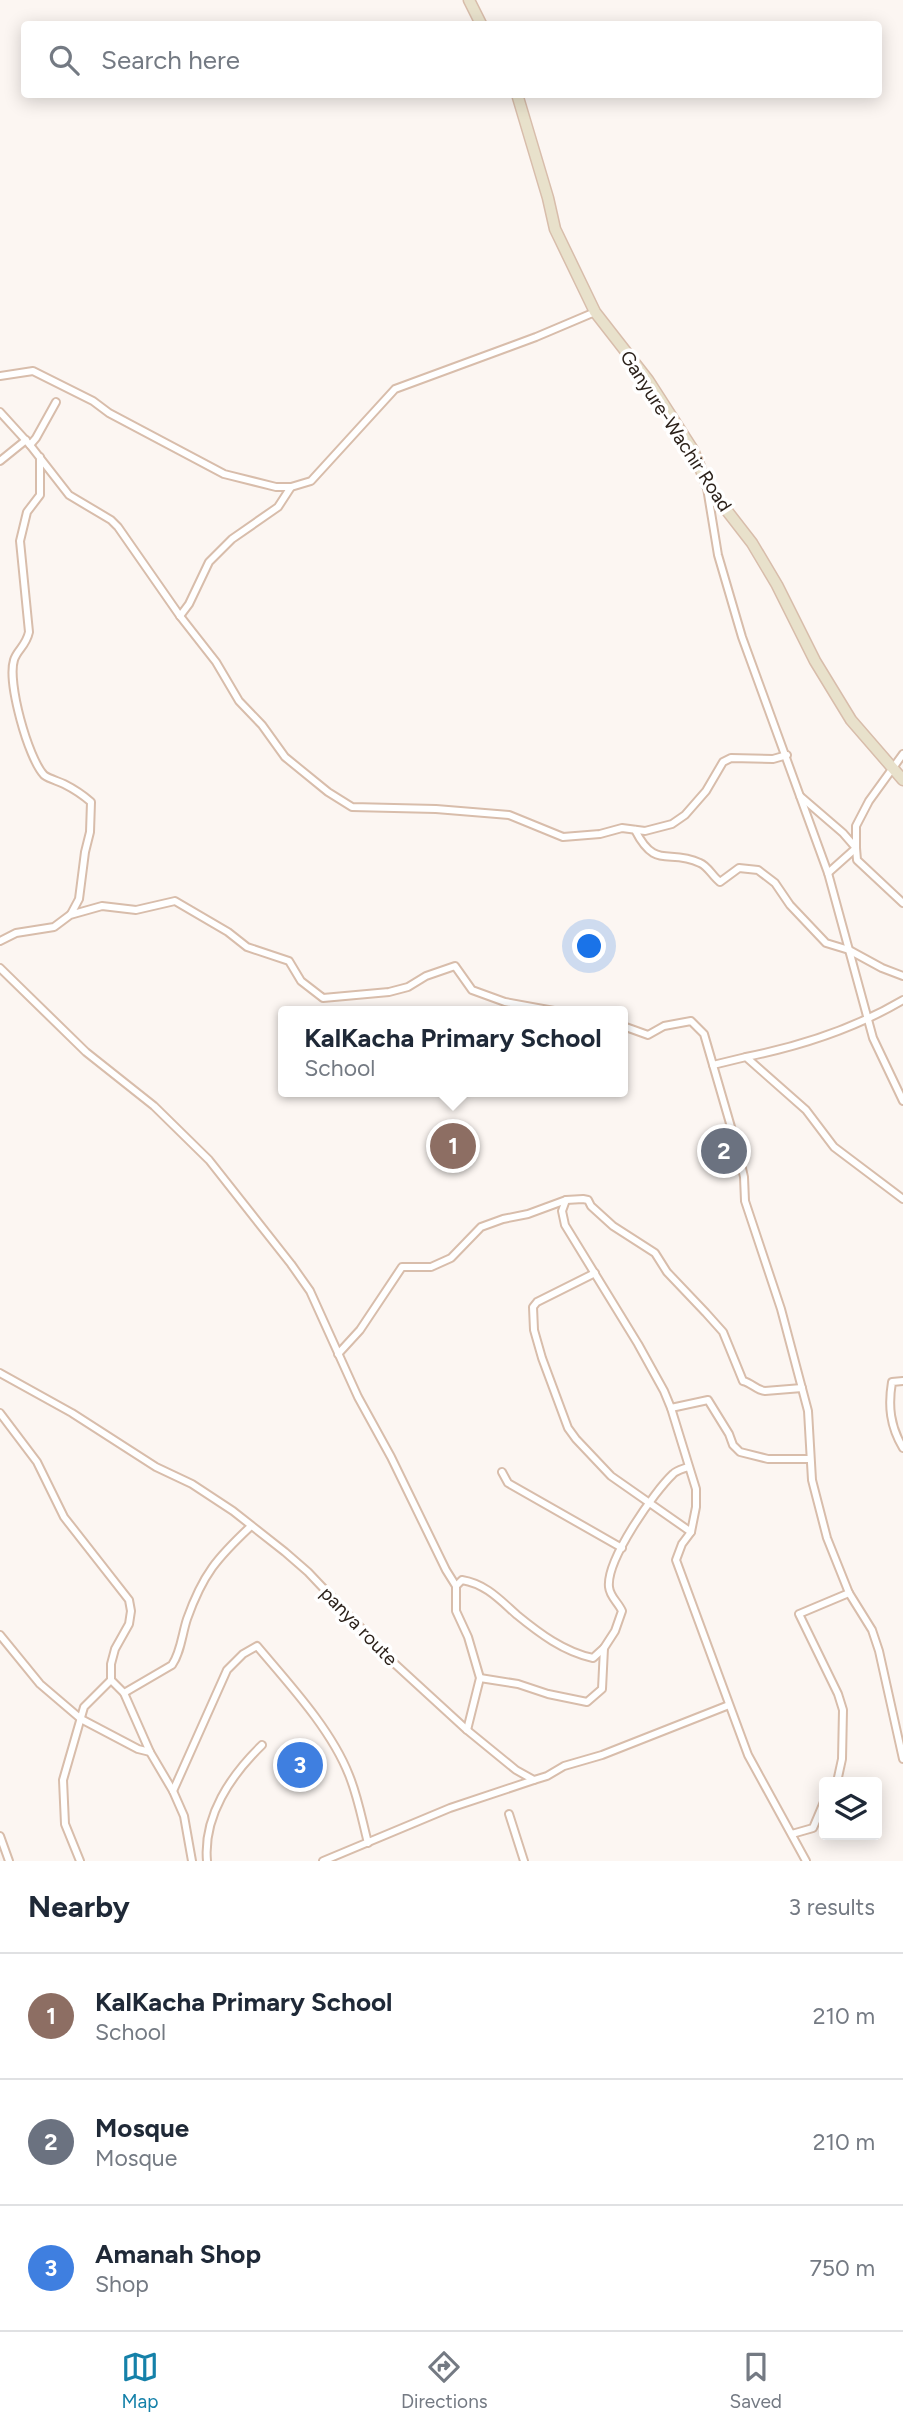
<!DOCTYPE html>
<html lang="en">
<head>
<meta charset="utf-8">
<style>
  :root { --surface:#fff; --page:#f2f2f3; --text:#1f2937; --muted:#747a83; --line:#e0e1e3; --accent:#1581a9 }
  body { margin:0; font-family:Figtree,sans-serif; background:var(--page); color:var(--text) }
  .controls { position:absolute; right:21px; bottom:21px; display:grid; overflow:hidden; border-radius:7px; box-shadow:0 4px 18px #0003 }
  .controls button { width:63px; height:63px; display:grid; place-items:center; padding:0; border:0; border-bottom:2px solid var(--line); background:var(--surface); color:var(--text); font:35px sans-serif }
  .you { position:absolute; left:590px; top:947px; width:24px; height:24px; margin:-18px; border:5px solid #fff; border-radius:50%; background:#1a73e8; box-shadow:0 0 0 10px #1a73e833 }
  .badge { display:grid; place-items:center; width:46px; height:46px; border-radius:50%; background:var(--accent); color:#fff; font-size:23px; font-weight:700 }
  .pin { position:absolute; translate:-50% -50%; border:4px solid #fff; box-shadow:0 2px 7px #0006 }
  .popup { position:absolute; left:278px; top:1006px; width:350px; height:91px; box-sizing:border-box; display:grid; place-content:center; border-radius:7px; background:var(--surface); filter:drop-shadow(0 2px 5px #0005); font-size:23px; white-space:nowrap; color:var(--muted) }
  .popup b { font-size:26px; color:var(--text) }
  .popup::after { content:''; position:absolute; left:50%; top:100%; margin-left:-14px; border:14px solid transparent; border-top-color:var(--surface) }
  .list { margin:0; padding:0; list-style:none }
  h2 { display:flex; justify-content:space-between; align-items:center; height:91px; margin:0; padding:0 28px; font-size:30px }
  h2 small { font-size:23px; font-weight:400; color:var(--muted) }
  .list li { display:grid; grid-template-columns:46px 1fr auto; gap:21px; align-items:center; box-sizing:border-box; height:126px; padding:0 28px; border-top:2px solid var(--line) }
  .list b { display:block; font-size:26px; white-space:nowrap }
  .list p { margin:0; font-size:23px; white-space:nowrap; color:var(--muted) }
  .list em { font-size:23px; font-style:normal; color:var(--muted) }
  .icon { flex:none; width:38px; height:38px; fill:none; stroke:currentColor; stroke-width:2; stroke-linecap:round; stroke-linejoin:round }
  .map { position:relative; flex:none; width:903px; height:1861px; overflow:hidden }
  .search { position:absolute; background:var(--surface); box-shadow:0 4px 18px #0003; left:21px; right:21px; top:21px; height:77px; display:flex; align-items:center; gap:18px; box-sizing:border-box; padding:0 24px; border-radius:7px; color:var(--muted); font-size:26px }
  .sheet { height:469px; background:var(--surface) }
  nav { display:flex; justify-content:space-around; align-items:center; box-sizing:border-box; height:98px; border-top:2px solid var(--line); background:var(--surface); font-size:19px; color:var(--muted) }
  nav a { display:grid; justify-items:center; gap:4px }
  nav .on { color:var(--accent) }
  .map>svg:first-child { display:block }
</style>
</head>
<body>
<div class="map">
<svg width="903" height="1861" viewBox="0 0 903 1861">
  <rect width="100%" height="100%" fill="#fcf6f2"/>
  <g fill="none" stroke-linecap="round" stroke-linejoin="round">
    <defs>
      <g id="street">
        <polyline points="0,376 33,371 93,401 109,413 224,474 276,487 291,487"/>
        <polyline points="0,412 30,445 69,495 111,520 118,527 180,616 216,662 239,701 262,725 285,757 328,792 352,807 436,809 509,815 563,837 600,834 622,828 645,831 672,824 685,815 706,791 723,762 731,758 773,759 787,755"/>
        <polyline points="30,445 36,438 56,402"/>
        <path d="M40 457V495L27 512 20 541 29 632C26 646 17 650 14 660 7 682 28 758 44 775 49 779 58 781 64 784 74 789 83 795 91 802L90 832 85 852 79 899 71 914"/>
        <polyline points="0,461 26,440"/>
        <polyline points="707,488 718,555 742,637 828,873 873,1038 903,1101"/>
        <polyline points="180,616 189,604 209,562 232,539 278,507 291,487 311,481 395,389 536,337 595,312"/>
        <polyline points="800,796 843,833 856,848 857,860 903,903"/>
        <path d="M635 830C656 871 668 848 700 863 708 866 712 876 720 882L739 868 758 870 775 883 790 905 826 943 849 950 882 968 903 976"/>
        <polyline points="828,873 856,848 856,826 869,801 903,754"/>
        <polyline points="0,941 16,933 54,927 70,915 102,906 136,910 175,901 228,932 247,947 289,961 301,981 323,998 389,992 408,987 426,976 455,966 472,990 505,1002 554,1011"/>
        <polyline points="0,968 86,1052 154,1106 209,1160 291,1264 310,1291 358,1397 391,1457 446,1570 456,1586 456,1611 468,1637 480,1678 467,1730"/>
        <polyline points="623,1026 648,1035 664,1026 691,1021 704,1034 738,1151 744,1177 745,1201 781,1309 808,1411 812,1480 827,1538 849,1593 872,1630 879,1651 903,1759"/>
        <path d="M746 1057C801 1046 854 1029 903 1000"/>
        <polyline points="713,1065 746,1057 806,1110 834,1147 903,1199"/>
        <polyline points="566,1200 562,1211 565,1225 638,1344 664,1391 671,1408 696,1489 696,1507 691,1532 682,1544 676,1560 748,1755 806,1861"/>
        <polyline points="595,1273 537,1302 533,1307 534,1330 542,1358 568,1428 576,1439 611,1476 691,1532"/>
        <path d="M338 1354 360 1330 402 1267H431L451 1258 481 1227 503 1219 528 1214 566 1200 583 1199 588 1200 591 1206 613 1226 655 1253 667 1272 706 1313 723 1332 743 1381C752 1383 756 1390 765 1391L802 1388"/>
        <polyline points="0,1373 72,1413 156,1467 192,1484 233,1511 285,1552 308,1572 395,1664 467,1730 516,1770 534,1780 547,1776 564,1766 602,1755 729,1705"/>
        <path d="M903 1381 892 1382C888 1406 890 1426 903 1448"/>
        <polyline points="671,1408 708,1400 729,1434 733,1445 740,1452 768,1459 810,1459"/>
        <polyline points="0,1413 37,1462 64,1517 129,1600 131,1611 129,1624 115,1649 111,1664 111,1680 84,1707 63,1780 65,1824 80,1861"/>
        <polyline points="502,1472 508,1483 622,1548"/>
        <path d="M456 1586 462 1580C486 1584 500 1600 517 1615 539 1633 564 1652 593 1658L604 1648"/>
        <polyline points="0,1635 40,1684 81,1719 138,1749 150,1752"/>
        <path d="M480 1678 518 1684 548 1694 587 1702 602 1689 604 1648 615 1631 622 1611C618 1602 610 1597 609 1587 606 1560 654 1492 673 1474 677 1470 683 1469 688 1467"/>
        <polyline points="111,1680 124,1693 150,1752 173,1791 184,1816 192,1861"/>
        <path d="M124 1693 172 1665C181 1652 182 1634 187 1619 203 1574 217 1558 251 1526"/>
        <polyline points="837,1782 842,1759 843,1710 838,1694 799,1614 849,1593"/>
        <path d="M173 1791 227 1670 243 1654 257 1646C289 1684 331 1729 349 1775 358 1797 362 1820 368 1843"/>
        <polyline points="509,1814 524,1861"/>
        <polyline points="792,1834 813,1828 824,1802"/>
        <polyline points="0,1836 9,1861"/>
        <path d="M207 1861C203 1816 231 1775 262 1745"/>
        <polyline points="323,1861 450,1808 534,1780"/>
      </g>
      <g id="secondary">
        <polyline points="469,0 481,24"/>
        <polyline points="517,94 548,198 555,229 595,312 648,380 693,450 707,485 752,543 777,585 815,661 851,720 903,780"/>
      </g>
    </defs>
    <!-- street casing -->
    <use href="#street" stroke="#d8bdab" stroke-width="10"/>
    <!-- secondary casing -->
    <use href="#secondary" stroke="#d8bdab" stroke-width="13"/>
    <!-- street -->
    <use href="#street" stroke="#fff" stroke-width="6"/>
    <!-- secondary -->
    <use href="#secondary" stroke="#e8e1cb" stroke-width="10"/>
  </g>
  <g text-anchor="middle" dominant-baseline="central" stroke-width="7" stroke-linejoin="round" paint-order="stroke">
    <!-- street labels -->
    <g font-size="19" fill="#2c221b" stroke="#fff">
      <text transform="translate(676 431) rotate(57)">Ganyure-Wachir Road</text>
      <text transform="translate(359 1626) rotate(46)">panya route</text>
    </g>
  </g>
</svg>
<div class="controls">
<button><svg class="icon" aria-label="layers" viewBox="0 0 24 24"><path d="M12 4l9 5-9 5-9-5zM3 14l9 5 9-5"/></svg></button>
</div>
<div class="you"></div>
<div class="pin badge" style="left:453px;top:1146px;background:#8d6e63">1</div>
<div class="popup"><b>KalKacha Primary School</b>School</div>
<div class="pin badge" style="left:724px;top:1151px;background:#6b7280">2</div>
<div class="pin badge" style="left:300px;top:1765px;background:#3f7fe0">3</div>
<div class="search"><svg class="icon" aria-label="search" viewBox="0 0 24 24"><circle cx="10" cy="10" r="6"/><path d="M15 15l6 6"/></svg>Search here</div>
</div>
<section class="sheet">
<h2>Nearby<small>3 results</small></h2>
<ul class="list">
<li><span class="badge" style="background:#8d6e63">1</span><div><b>KalKacha Primary School</b><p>School</p></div><em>210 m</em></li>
<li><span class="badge" style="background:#6b7280">2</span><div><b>Mosque</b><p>Mosque</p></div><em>210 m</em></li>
<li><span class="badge" style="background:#3f7fe0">3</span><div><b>Amanah Shop</b><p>Shop</p></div><em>750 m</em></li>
</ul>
</section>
<nav>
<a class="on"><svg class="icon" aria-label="map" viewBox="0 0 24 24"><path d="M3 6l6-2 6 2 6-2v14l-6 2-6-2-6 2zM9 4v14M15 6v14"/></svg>Map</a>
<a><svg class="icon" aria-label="directions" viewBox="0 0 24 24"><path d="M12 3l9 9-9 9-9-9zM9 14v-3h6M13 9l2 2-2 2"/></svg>Directions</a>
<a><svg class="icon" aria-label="saved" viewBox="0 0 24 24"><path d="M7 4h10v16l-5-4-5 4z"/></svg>Saved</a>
</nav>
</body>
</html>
